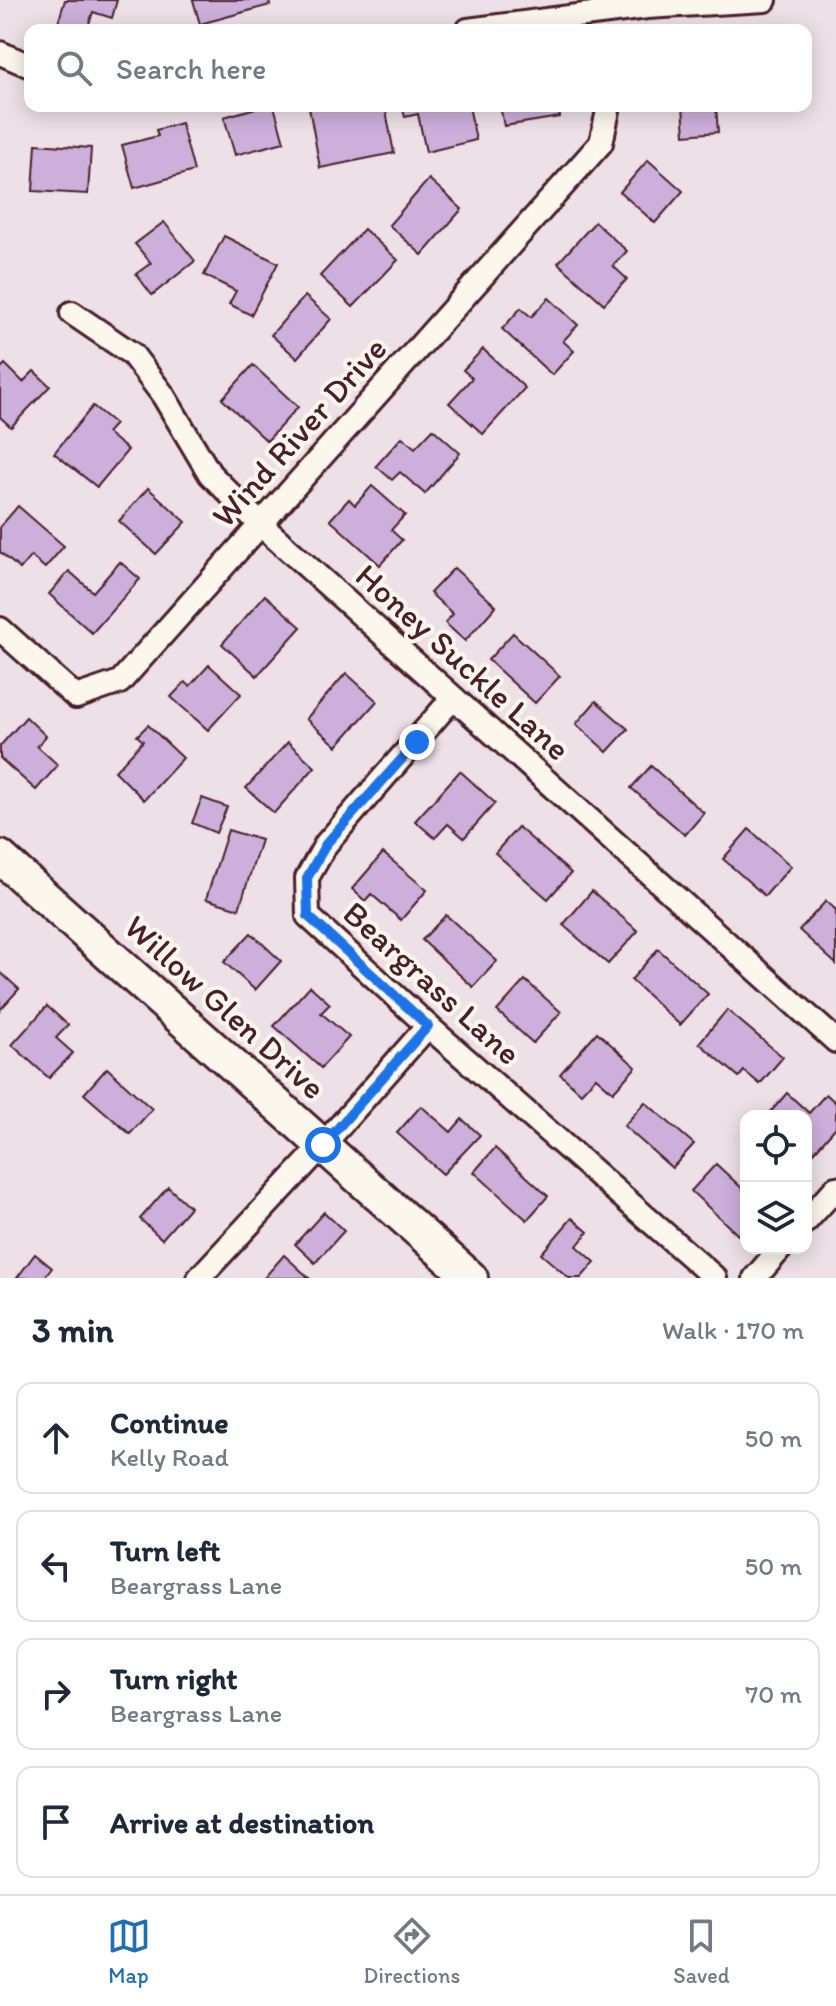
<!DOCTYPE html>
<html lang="en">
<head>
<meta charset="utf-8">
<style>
  :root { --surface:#fff; --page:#f6f6f7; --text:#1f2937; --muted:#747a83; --line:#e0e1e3; --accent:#1f6fb2 }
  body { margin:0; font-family:Itim,sans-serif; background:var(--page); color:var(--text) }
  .controls { position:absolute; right:24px; bottom:24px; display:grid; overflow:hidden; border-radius:16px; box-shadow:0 4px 20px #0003 }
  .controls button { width:72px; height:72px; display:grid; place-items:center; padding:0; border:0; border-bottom:2px solid var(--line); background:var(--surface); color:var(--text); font:40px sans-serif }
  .stop { position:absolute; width:24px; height:24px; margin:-18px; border:6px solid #1a73e8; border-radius:50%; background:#fff }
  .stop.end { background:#1a73e8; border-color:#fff; box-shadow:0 2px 8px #0008 }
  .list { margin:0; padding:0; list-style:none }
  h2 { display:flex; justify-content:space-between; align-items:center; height:104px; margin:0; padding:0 32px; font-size:34px }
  h2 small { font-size:26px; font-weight:400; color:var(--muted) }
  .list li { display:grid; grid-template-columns:52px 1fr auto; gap:24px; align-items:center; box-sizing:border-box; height:112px; margin:0 16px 16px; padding:0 16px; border:2px solid var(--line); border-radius:16px }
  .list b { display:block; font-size:30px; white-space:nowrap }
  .list p { margin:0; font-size:26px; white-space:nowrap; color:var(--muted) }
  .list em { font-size:26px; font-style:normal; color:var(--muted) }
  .icon { flex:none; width:44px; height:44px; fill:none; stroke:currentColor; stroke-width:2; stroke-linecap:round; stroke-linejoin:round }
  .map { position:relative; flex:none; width:836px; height:1278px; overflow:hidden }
  .search { position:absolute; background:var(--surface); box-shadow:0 4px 20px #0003; left:24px; right:24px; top:24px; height:88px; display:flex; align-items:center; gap:20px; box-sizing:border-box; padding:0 28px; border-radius:16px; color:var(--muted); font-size:30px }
  .sheet { height:616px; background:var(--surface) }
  nav { display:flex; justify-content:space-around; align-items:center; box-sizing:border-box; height:112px; border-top:2px solid var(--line); background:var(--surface); font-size:22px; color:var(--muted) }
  nav a { display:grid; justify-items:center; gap:4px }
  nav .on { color:var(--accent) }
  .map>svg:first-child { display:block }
</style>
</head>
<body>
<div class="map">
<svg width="836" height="1278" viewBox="0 0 836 1278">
  <rect width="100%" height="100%" fill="#ede1e7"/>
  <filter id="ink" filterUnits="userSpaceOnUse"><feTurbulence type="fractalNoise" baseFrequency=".0125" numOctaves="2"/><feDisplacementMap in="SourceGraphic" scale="16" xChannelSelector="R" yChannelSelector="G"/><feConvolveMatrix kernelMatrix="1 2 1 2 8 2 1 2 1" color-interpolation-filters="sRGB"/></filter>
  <g filter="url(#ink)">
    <!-- building -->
    <g fill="#cdafdb" stroke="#4a1f2b" stroke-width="2">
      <polygon points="65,0 117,0 112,18 93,12 87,30 58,23"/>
      <polygon points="193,0 269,0 270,5 200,24"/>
      <polygon points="263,106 274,106 284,142 235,155 224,117"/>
      <polygon points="345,106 345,110 385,106 394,153 320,168 309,107"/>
      <polygon points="402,106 469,106 476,140 426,152 418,114 405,117"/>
      <polygon points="500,106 558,106 560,117 504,126"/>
      <polygon points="683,106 716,106 718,132 685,135"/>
      <polygon points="181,123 194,171 134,188 122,145 158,136 156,130"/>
      <polygon points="36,144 91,148 88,194 33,191"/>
      <polygon points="648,160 683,191 655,223 620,192"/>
      <polygon points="429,179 462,209 422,255 389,225"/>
      <polygon points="164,222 195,261 152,295 136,274 151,263 135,244"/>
      <polygon points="595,222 627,251 613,266 627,279 604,304 558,263"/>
      <polygon points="364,229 398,260 353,307 320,276"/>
      <polygon points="224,236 278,263 251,315 229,304 236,291 204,275"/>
      <polygon points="305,296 331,319 297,358 271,335"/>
      <polygon points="549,298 578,325 563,341 574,351 552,375 502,329 521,308 531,317"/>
      <polygon points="483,349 525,388 483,434 449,403 472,378 463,370"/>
      <polygon points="5,364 23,382 34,371 50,386 11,427 0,417 0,369"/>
      <polygon points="253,365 298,407 267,441 222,399"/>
      <polygon points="93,406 115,424 107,433 128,450 97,487 54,453"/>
      <polygon points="433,429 460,453 425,494 400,472 392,480 376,466 402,437 415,448"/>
      <polygon points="372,486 405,515 391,530 402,540 380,565 330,520 349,499 355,505"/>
      <polygon points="148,488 186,522 156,554 119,521"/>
      <polygon points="18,506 64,546 45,568 31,556 20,569 0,552 0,527"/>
      <polygon points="120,562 140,579 92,633 49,594 69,571 93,592"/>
      <polygon points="454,568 496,606 465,641 445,623 453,614 430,593"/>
      <polygon points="265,595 301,627 257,676 222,644"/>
      <polygon points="513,633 560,676 535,703 488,660"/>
      <polygon points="209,665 241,694 208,730 171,697 185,682 190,686"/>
      <polygon points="346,673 377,701 337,746 306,719"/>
      <polygon points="596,701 628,729 607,752 576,724"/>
      <polygon points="26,717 46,736 37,746 58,765 36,790 0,758 0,746"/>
      <polygon points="148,725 183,758 144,800 115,771 143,741 137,736"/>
      <polygon points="288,742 315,767 274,813 246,788"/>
      <polygon points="651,766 704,813 685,835 631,788"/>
      <polygon points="460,771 495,803 464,838 448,824 435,838 415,821"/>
      <polygon points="202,798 227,807 216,833 192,823"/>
      <polygon points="518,827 571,873 548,899 495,853"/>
      <polygon points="749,829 791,866 765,896 723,859"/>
      <polygon points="228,830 261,840 239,909 206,899"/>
      <polygon points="383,853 427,890 401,920 371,894 365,901 352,889"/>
      <polygon points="592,891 638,931 608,964 563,925"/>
      <polygon points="826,901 836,910 836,964 799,930"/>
      <polygon points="446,915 497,961 473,987 422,940"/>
      <polygon points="251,933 281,961 255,990 224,962"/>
      <polygon points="658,949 708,994 680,1025 631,980"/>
      <polygon points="0,972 19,989 0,1010"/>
      <polygon points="525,980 561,1012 533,1043 497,1011"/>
      <polygon points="310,986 330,1004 321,1013 349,1037 321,1068 274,1026"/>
      <polygon points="47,1006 68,1025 56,1038 73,1053 49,1078 12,1045"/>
      <polygon points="727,1010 783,1057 760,1084 744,1071 739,1077 699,1043"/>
      <polygon points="597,1032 636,1067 613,1092 596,1077 581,1093 560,1074"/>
      <polygon points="107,1068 152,1109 130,1134 84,1094"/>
      <polygon points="787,1093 809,1113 826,1094 836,1103 836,1127 806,1161 806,1116 767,1116"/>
      <polygon points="645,1102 694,1144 672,1168 624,1126"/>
      <polygon points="421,1106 451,1132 462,1119 480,1135 443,1174 397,1133"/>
      <polygon points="495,1148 548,1196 527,1220 474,1172"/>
      <polygon points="716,1164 746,1192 746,1226 738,1235 691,1191"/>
      <polygon points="168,1187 190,1207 162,1239 140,1219"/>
      <polygon points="324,1212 344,1231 315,1263 295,1244"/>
      <polygon points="572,1218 588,1232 577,1246 595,1262 581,1278 569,1278 541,1254"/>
      <polygon points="35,1254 52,1268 44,1278 17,1278"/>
      <polygon points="284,1255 309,1278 264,1278"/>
    </g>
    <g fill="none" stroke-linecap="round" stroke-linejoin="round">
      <defs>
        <g id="minor">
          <polyline points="468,30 647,7 765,0"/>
          <polyline points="0,53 30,66"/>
          <polyline points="72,313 132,354 163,395 210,474 261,525 836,1041"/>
          <polyline points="0,629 76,697 120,682 601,143 609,106"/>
          <polyline points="452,699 326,844 307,878 308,916 428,1026 715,1278"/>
          <polyline points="806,1221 836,1188"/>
          <polyline points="199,1278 323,1145 428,1026"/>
          <polyline points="755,1278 781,1248"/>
        </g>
        <polyline id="secondary" points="0,857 471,1278"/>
      </defs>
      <!-- minor casing -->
      <use href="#minor" stroke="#4a1f2b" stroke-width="28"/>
      <!-- secondary casing -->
      <use href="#secondary" stroke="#4a1f2b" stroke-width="38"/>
      <!-- minor -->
      <use href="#minor" stroke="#fbf7ec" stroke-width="22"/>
      <!-- secondary -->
      <use href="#secondary" stroke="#fbf7ec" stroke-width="32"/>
    </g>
  </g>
  <g fill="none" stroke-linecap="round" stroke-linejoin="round" filter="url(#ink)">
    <!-- route -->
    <polyline stroke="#1a73e8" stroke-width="10" points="323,1145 428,1026 308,916 307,878 326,844 417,742"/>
  </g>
  <g text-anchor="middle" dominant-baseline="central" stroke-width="8" stroke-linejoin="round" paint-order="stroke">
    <!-- street labels -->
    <g font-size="34" fill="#4a1f2b" stroke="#fbf7ec">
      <text transform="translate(299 432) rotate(-48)">Wind River Drive</text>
      <text transform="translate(463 662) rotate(42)">Honey Suckle Lane</text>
      <text transform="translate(432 983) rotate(42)">Beargrass Lane</text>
      <text transform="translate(225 1007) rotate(42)">Willow Glen Drive</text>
    </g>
  </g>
</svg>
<div class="controls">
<button><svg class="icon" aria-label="locate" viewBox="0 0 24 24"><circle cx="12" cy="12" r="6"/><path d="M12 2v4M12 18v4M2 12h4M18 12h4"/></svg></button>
<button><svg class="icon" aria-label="layers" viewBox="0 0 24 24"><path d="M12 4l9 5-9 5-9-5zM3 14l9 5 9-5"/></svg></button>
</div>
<div class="stop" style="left:323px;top:1145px"></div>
<div class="stop end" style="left:417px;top:742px"></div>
<div class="search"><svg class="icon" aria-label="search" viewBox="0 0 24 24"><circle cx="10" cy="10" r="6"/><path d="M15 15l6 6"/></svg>Search here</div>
</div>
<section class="sheet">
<h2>3 min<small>Walk · 170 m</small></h2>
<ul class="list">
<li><svg class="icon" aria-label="ahead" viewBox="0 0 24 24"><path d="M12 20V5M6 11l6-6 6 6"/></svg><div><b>Continue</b><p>Kelly Road</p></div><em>50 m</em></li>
<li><svg class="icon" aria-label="left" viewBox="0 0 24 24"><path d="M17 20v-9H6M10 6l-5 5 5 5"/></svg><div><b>Turn left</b><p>Beargrass Lane</p></div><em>50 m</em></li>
<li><svg class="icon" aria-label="right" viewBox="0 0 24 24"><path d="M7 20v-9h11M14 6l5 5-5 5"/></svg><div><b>Turn right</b><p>Beargrass Lane</p></div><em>70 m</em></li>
<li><svg class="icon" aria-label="arrive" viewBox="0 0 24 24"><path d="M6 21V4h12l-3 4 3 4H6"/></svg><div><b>Arrive at destination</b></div></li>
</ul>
</section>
<nav>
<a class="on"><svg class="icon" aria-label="map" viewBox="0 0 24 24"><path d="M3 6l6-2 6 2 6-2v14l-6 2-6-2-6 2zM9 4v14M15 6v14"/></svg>Map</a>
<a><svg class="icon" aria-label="directions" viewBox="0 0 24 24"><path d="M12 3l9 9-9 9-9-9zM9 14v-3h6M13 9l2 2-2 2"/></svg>Directions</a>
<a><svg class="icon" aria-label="saved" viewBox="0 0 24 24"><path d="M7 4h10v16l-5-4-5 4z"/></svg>Saved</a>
</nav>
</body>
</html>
